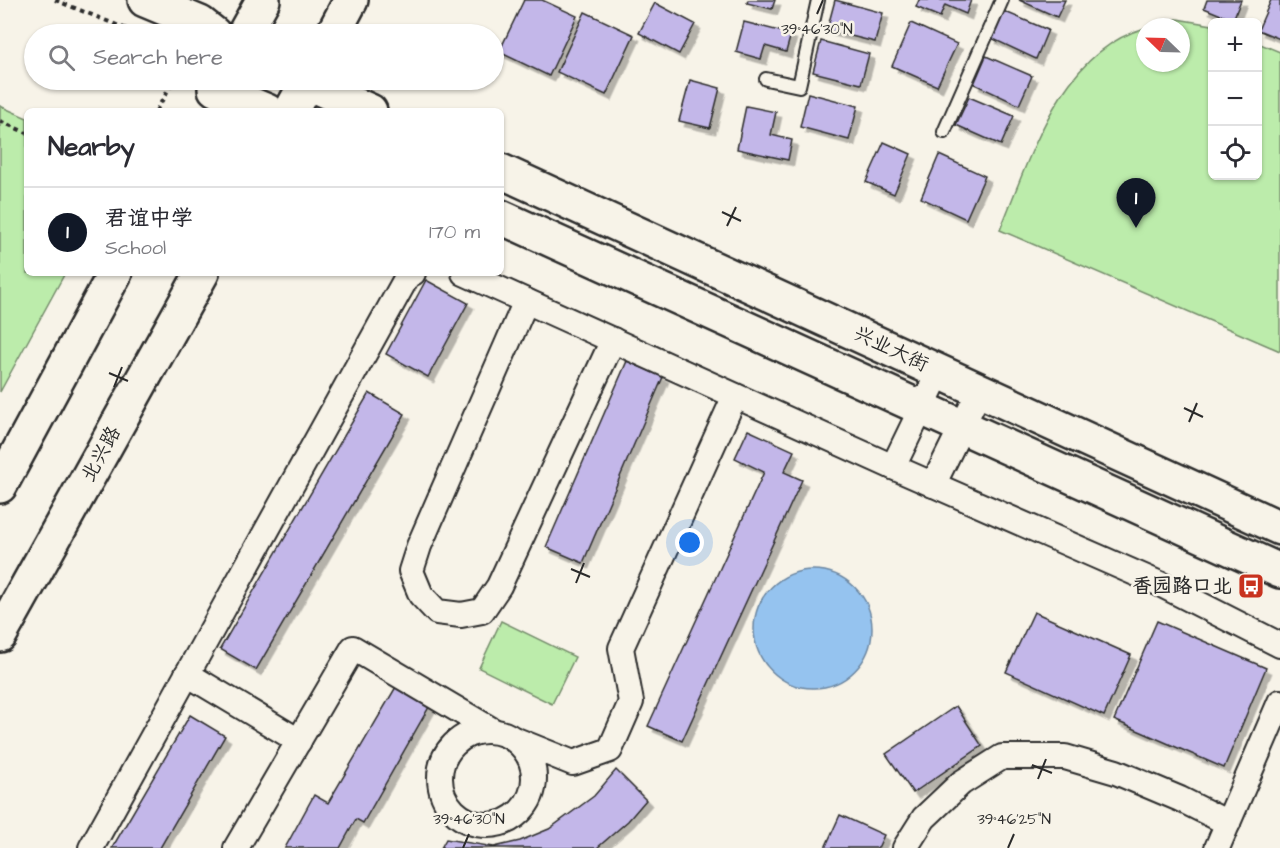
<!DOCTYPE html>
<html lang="en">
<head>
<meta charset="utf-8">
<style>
  :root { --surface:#fff; --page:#f2f2f3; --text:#2b2b33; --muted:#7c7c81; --line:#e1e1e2; --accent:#111827 }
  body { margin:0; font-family:"Architects Daughter","LXGW WenKai TC",sans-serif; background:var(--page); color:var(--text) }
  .controls { position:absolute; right:18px; top:18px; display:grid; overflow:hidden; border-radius:9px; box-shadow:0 2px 4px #0004 }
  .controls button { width:54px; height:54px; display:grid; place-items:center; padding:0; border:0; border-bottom:2px solid var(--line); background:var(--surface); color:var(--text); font:30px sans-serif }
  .compass { position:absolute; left:1136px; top:18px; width:54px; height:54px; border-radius:50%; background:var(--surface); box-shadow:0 2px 4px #0004; rotate:293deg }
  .you { position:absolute; left:690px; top:543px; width:21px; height:21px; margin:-15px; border:4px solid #fff; border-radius:50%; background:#1a73e8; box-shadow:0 0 0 9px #1a73e833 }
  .badge { display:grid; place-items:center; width:39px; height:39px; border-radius:50%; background:var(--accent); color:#fff; font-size:20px; font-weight:700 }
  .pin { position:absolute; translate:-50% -50px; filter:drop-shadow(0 2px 3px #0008) }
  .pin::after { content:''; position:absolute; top:32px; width:21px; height:18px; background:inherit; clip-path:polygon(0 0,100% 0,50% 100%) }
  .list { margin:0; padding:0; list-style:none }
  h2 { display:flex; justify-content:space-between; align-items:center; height:78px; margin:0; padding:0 24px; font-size:26px }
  h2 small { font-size:20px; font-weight:400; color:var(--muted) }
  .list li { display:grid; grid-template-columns:39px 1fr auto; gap:18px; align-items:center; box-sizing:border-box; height:90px; padding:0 24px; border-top:2px solid var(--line) }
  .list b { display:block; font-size:22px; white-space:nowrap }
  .list p { margin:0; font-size:20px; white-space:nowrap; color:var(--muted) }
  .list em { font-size:20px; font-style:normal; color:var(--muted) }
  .icon { flex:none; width:33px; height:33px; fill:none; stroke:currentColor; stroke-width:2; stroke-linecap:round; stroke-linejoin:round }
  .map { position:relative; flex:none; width:1280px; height:848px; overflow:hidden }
  .search { position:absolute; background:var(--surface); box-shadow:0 2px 4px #0004; left:24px; top:24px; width:480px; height:66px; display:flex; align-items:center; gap:15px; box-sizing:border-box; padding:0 21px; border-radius:33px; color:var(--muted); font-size:22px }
  .panel { position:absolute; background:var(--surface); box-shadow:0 2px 4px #0004; left:24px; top:108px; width:480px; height:168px; border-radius:9px }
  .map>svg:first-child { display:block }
</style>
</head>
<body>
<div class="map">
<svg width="1280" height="848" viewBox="0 0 1280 848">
  <defs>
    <filter id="shadow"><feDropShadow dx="5.5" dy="5.5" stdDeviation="0" flood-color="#0004"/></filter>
  </defs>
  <rect width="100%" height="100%" fill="#f7f3e8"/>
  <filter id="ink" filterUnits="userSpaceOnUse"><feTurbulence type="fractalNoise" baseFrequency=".0167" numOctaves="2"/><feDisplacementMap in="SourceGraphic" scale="12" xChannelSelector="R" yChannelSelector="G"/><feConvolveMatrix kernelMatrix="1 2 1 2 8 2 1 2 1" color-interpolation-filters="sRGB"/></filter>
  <g filter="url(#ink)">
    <!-- green -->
    <g fill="#bcecab" stroke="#748c6b" stroke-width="1.5">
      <path d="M1177 19 1212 25V176H1258V43L1280 52V351L1000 230C1030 158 1060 52 1145 28V63H1181V27H1149Z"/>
      <polygon points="0,106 27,118 27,273 65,273 0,392"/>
      <polygon points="501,621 575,657 552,704 479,668"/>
    </g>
    <!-- water -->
    <circle fill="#95c3ef" stroke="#6b86a1" stroke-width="1.5" cx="813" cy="629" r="59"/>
    <!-- building -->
    <g fill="#c3b7e9" stroke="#2b2b2b" stroke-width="1.5" filter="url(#shadow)">
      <polygon points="524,0 542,0 577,16 549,76 499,52"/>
      <polygon points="748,0 775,0 772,9 747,3"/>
      <polygon points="835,0 883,13 875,42 827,30"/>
      <polygon points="919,0 971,0 966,14 945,5 940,17 916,7"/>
      <polygon points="1019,0 1065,0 1057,17"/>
      <polygon points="1207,0 1241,0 1233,20 1204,8"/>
      <polygon points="1271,0 1280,0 1280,39 1258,30"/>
      <polygon points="655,3 695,24 679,54 639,33"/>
      <polygon points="1003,11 1048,30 1036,59 991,38"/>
      <polygon points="585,12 634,35 606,95 557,72"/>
      <polygon points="744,22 791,34 786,52 765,46 761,59 736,52"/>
      <polygon points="911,23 957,44 937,86 892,66"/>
      <polygon points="821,41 869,54 861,84 813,72"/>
      <polygon points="986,56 1032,76 1019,105 974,84"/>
      <polygon points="690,80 720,88 710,128 679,121"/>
      <polygon points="808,93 858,106 849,140 800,127"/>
      <polygon points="969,97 1014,116 1001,145 956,125"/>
      <polygon points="746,106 776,112 771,135 792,140 788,160 737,149"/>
      <polygon points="884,142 911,154 894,194 866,182"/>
      <polygon points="939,155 985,176 966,219 921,198"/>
      <polygon points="426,280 468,303 428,377 386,354"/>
      <polygon points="627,361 663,377 583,563 546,547"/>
      <polygon points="369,393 405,414 256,670 220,649"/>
      <polygon points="748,430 794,451 784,472 802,480 682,741 648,726 764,472 735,458"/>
      <polygon points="1034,612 1131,655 1104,716 1006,672"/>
      <polygon points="1157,621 1266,668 1224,768 1114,720"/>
      <polygon points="400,680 433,700 363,823 356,819 340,848 285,848 314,795 328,803"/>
      <polygon points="956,706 982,746 913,793 886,754"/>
      <polygon points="190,715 225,736 160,848 112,848"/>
      <polygon points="616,770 646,800 628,821 597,848 441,848 446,839 494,847 520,841 549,829 594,796"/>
      <polygon points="840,815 884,835 878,848 825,848"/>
    </g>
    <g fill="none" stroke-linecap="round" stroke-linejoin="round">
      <defs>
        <g id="service">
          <polyline points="766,79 799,86 818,0"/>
          <polyline points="944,132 1002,0"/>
        </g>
        <g id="minor">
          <polyline points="464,273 893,467 1160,584 1280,645"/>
          <polyline points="526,301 419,546 411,571 421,595 437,612 461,615 482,611 499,586 613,340"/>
          <polyline points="893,467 939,372"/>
          <polyline points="933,485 980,390"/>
          <polyline points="187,674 299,741"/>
          <circle cx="487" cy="778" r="47"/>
          <polyline points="516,740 573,763 610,750 631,702 621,648 735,396"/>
          <polyline points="91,848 408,275 413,273"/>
          <polyline points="236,848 353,648 492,730"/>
          <polyline points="905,848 924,818 961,783 1002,757 1065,757 1116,772 1180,799 1228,823"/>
          <polyline points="1217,848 1280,702"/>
        </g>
        <g id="secondary">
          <polyline points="244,34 263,0"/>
          <polyline points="333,34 351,0"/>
          <polyline points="301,80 370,111"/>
          <polyline points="215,89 267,111"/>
          <polyline points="291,111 308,80"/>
          <polyline points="501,171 1280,528"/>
          <polyline points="501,217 1280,571"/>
          <polyline points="0,486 115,273"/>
          <polyline points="0,635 202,273"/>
        </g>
        <polyline id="motorway" points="145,0 200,23 214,34"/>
      </defs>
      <!-- service casing -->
      <use href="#service" stroke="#2b2b2b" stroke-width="16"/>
      <!-- minor casing -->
      <use href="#minor" stroke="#2b2b2b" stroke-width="28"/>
      <!-- secondary casing -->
      <use href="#secondary" stroke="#2b2b2b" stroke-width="38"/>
      <!-- motorway casing -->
      <use href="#motorway" stroke="#2b2b2b" stroke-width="38"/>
      <!-- path -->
      <g stroke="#2b2b2b" stroke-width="4" stroke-dasharray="4.5 4.5" stroke-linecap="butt">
        <polyline points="55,0 139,34"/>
        <polyline points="156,111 174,80"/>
        <polyline points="0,121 27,133"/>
      </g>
      <!-- service -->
      <use href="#service" stroke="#f7f3e8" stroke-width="12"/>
      <!-- minor -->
      <use href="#minor" stroke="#f7f3e8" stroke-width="24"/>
      <!-- secondary -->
      <use href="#secondary" stroke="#f7f3e8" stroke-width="33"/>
      <!-- motorway -->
      <use href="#motorway" stroke="#f7f3e8" stroke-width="33"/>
    </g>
  </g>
  <!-- ticks -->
  <path fill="none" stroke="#2b2b2b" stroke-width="2" d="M817 14 823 0M722 212 741 221M727 226 736 207M109 373 128 381M114 387 122 367M1184 408 1203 417M1189 422 1197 403M571 569 590 577M576 583 584 563M1032 765 1052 773M1038 779 1046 759M463 848 469 834M1008 848 1014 834"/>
  <!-- icons -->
  <defs>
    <symbol id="bus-square" viewBox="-11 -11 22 22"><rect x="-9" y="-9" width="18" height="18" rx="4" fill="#c8321e" stroke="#f7f3e8"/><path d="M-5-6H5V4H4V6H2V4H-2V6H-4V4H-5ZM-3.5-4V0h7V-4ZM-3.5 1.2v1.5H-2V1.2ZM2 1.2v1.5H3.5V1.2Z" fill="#fff"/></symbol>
  </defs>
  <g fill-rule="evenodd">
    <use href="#bus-square" x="1236" y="571" width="30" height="30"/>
  </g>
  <g text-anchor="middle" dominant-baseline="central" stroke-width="5" stroke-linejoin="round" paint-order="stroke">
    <!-- street labels -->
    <g font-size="20" fill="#2b2b2b" stroke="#f7f3e8">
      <text transform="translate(891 349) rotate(25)">兴业大街</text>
      <text transform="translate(101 454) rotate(-61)">北兴路</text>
    </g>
    <!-- poi labels -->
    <g font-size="20" font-weight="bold" fill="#2b2b2b" stroke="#f7f3e8" text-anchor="end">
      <text x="1232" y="586">香园路口北</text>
    </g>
  </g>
  <g font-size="15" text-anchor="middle" fill="#2b2b2b" stroke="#f7f3e8" stroke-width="5" stroke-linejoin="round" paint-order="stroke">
    <text x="817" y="34">39°46'30"N</text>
    <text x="469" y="824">39°46'30"N</text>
    <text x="1014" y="824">39°46'25"N</text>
  </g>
</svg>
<div class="controls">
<button>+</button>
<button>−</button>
<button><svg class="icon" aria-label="locate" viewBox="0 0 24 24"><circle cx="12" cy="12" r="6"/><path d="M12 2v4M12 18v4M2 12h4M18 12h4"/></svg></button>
</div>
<svg class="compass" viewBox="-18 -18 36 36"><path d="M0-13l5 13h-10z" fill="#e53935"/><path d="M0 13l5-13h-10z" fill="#7c7c81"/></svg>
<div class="you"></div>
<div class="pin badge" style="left:1136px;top:228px">1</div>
<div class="search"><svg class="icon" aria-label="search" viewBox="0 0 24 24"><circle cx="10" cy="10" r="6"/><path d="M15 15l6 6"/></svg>Search here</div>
<section class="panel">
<h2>Nearby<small></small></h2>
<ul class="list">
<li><span class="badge">1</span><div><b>君谊中学</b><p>School</p></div><em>170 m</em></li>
</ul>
</section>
</div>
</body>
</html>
